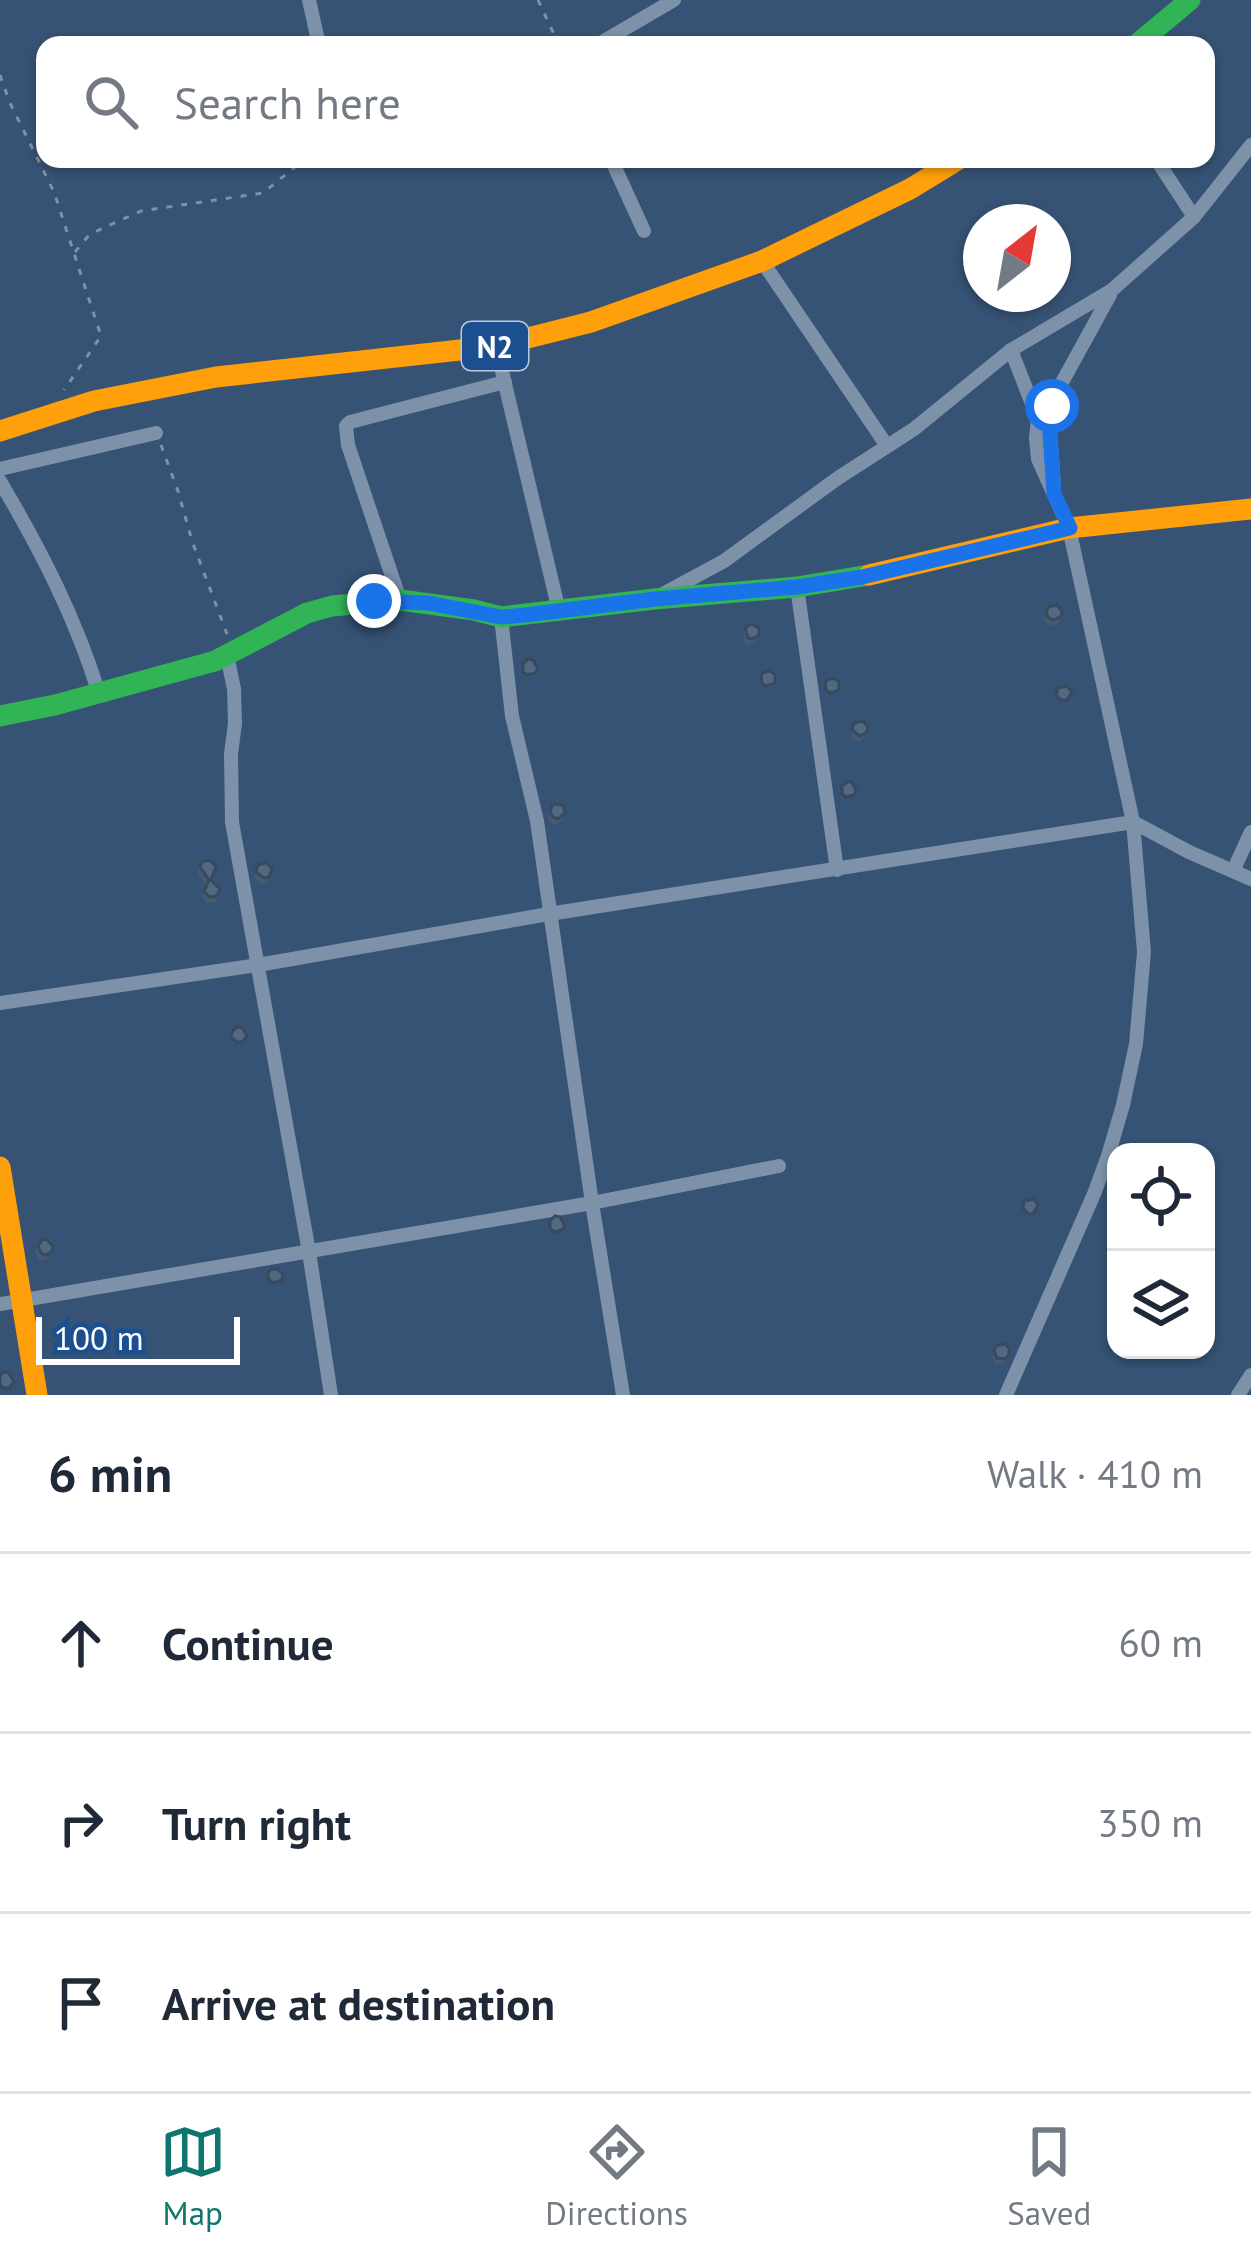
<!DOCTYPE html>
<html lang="en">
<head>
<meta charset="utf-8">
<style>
  :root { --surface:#fff; --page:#f2f2f3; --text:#1f2937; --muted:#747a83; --line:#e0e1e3; --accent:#0f766e }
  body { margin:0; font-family:"PT Sans",sans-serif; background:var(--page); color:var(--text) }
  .controls { position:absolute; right:36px; bottom:36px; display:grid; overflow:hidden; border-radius:24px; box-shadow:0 3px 9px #0004 }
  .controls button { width:108px; height:108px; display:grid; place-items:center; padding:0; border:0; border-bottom:3px solid var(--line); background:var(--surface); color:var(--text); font:60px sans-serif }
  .compass { position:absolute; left:963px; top:204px; width:108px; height:108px; border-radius:50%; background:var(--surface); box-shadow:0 3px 9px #0004; rotate:31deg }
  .scale { position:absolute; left:36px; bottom:30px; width:204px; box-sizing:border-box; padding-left:12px; border:6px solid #fff; border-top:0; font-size:33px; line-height:42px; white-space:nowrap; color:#fff; -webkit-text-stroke:9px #1b4f8f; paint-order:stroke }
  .stop { position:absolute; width:36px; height:36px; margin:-27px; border:9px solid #1a73e8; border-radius:50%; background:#fff }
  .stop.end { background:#1a73e8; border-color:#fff; box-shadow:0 3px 12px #0008 }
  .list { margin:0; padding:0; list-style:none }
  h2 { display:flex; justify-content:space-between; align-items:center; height:156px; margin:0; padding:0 48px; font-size:51px }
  h2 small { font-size:39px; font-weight:400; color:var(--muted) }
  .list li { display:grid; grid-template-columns:78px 1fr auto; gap:36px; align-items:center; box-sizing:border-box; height:180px; padding:0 48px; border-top:3px solid var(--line) }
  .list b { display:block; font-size:45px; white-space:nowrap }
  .list em { font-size:39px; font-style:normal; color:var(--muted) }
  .icon { flex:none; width:66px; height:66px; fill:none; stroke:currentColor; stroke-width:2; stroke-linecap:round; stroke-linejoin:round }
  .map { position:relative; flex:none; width:1251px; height:1395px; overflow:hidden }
  .search { position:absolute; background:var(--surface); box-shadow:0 3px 9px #0004; left:36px; right:36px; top:36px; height:132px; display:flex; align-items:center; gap:30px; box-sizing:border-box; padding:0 42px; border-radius:24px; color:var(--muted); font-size:45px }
  .sheet { height:696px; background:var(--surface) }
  nav { display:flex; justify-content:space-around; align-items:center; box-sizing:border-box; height:168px; border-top:3px solid var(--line); background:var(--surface); font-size:33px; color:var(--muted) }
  nav a { display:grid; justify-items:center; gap:6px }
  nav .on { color:var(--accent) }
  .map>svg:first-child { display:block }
</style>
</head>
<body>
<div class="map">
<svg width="1251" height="1395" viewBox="0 0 1251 1395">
  <rect width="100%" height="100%" fill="#365274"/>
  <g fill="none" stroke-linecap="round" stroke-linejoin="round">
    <!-- path -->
    <g stroke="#7d92a8" stroke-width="3" stroke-dasharray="6 9" stroke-linecap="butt">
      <polyline points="538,0 559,45"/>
      <polyline points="0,75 10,103 54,192 101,336 64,390"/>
      <polyline points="75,252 90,234 141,211 263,193 295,167 320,159"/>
      <polyline points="161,445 178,491 192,541 227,634"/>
    </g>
    <!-- street -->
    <g stroke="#7d92a8" stroke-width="14">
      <polyline points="309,0 319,45"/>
      <polyline points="597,45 674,0"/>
      <polyline points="611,159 644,231"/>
      <polyline points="1156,159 1194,217"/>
      <polyline points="762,261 887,446"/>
      <polyline points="496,346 559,611"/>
      <polyline points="0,469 156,433"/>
      <path d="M0 481C40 549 76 618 99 694"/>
      <polyline points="1054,486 1049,417 1054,397 1110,295"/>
      <polyline points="797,587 837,870"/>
      <polyline points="663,594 724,561 838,478 914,429 1011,350 1112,290 1194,217 1251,145"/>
      <polyline points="400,600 348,445 346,426 350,422 505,382"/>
      <polyline points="501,617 512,716 537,821 592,1203 623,1395"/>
      <polyline points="227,655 234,689 235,723 231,754 232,822 309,1252 331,1395"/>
      <polyline points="1233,871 1251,832"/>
      <polyline points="0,1003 258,965 549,914 1133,822 1189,852 1251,879"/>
      <polyline points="0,1304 592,1203 779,1166"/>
      <polyline points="1006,1395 1094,1194 1108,1156 1123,1105 1136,1044 1144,952 1133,822 1069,528 1038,459 1036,438 1038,419 1011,350"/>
      <polyline points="1238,1395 1251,1375"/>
    </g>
    <!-- fast -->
    <g stroke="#30b455" stroke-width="21">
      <polyline points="1136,45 1190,0"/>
      <polyline points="0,716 55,705 215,661 307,613 332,606 400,600 474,610 501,617 655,599 797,587 869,575"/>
    </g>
    <!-- slow -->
    <g stroke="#ff9f0a" stroke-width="21">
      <polyline points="0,431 94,401 216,377 496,346 591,322 762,261 910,189 959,159"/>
      <polyline points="869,575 1069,528 1251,509"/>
      <polyline points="0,1167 37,1395"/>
    </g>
  </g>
  <!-- wall -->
  <g fill="#475a72">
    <polygon points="1048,607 1061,616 1059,622 1052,626 1047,624 1044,620"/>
    <polygon points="745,628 757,641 750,645 745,644 743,634"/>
    <polygon points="854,723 864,738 858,742 850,736"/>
    <polygon points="550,811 565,813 563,819 556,825 550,823 548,817"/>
    <polygon points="202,862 211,880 220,889 215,902 207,903 202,898 206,886 198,873"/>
    <polygon points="258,865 272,869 267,883 262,884 254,878"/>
    <polygon points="38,1246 50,1257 43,1261 39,1259 35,1252"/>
    <polygon points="996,1346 1006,1361 1003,1365 995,1364 992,1357"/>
  </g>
  <!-- building -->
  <g fill="#526984" stroke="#394a5c" stroke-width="3">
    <polygon points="1057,605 1062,611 1061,616 1054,620 1049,618 1046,614 1048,607"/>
    <polygon points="751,624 759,628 759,635 752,639 748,638 745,628"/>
    <polygon points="528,659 533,660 538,669 535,673 527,675 523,671 523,664"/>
    <polygon points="771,671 775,675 775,683 766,686 762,683 761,676 764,672"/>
    <polygon points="828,679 835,679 839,682 839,690 830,693 826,690 825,683"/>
    <polygon points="1067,686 1072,692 1067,700 1061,700 1056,695 1058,688"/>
    <polygon points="863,721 868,727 867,732 860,736 852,730 854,723"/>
    <polygon points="847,782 852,782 856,791 854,795 846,797 842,794 842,786"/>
    <polygon points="553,804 563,805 565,813 558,819 553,817 550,811"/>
    <polygon points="209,860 216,866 211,880 220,889 217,896 210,897 204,892 209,880 200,867 202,862"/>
    <polygon points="267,863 272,869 269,877 264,878 256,872 258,865"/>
    <polygon points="237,1027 242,1028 247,1036 242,1042 237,1042 231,1037 232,1032"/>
    <polygon points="1034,1199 1038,1205 1033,1214 1028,1214 1023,1208 1024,1201"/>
    <polygon points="555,1216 560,1217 565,1226 562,1230 554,1232 550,1228 550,1221"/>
    <polygon points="46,1239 53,1246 52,1251 46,1255 41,1253 38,1246 42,1240"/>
    <polygon points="1116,1265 1116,1279 1112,1276 1111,1269"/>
    <polygon points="271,1269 278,1269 283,1275 282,1280 273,1283 268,1278 268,1273"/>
    <polygon points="1005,1344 1009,1348 1009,1355 1005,1359 997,1358 994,1351 996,1346"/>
    <polygon points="4,1372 9,1373 14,1382 9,1388 3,1388 0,1384 0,1376"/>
  </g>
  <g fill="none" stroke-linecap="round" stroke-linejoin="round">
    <!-- route -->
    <polyline stroke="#1a73e8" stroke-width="15" points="374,601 428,603 501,617 525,615 655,599 797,587 862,577 1070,528 1054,494 1049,417 1052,406"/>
  </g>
  <g text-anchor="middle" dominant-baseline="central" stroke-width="10" stroke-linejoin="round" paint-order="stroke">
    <!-- shield labels -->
    <rect fill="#1b4f8f" stroke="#bbcadd" stroke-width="3" x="462" y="322" width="66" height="48" rx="9"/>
    <g font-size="30" font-weight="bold" fill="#fff">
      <text x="495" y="346">N2</text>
    </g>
  </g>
</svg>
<div class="controls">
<button><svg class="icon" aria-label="locate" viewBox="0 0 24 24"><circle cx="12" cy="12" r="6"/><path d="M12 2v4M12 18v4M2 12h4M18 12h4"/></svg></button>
<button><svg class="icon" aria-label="layers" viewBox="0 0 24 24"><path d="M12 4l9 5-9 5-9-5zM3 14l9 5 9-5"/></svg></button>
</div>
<svg class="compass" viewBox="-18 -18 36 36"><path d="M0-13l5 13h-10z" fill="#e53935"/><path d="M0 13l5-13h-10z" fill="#747a83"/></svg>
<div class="scale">100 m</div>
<div class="stop" style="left:1052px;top:406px"></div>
<div class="stop end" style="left:374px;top:601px"></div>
<div class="search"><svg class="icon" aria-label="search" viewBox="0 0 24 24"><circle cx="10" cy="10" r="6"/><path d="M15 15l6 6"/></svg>Search here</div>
</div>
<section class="sheet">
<h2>6 min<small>Walk · 410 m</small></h2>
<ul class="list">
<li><svg class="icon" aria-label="ahead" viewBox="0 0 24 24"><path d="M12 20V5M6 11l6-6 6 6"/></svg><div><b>Continue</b></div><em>60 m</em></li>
<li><svg class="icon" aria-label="right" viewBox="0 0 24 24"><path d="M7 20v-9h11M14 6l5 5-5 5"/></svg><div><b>Turn right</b></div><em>350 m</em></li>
<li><svg class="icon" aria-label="arrive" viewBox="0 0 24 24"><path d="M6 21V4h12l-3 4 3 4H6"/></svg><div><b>Arrive at destination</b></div></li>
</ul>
</section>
<nav>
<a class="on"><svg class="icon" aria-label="map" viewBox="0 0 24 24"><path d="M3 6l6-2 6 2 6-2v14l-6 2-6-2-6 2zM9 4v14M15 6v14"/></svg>Map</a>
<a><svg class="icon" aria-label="directions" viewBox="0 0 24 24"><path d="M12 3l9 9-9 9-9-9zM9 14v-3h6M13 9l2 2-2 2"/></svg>Directions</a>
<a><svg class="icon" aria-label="saved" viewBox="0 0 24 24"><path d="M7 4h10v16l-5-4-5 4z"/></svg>Saved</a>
</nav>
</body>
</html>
